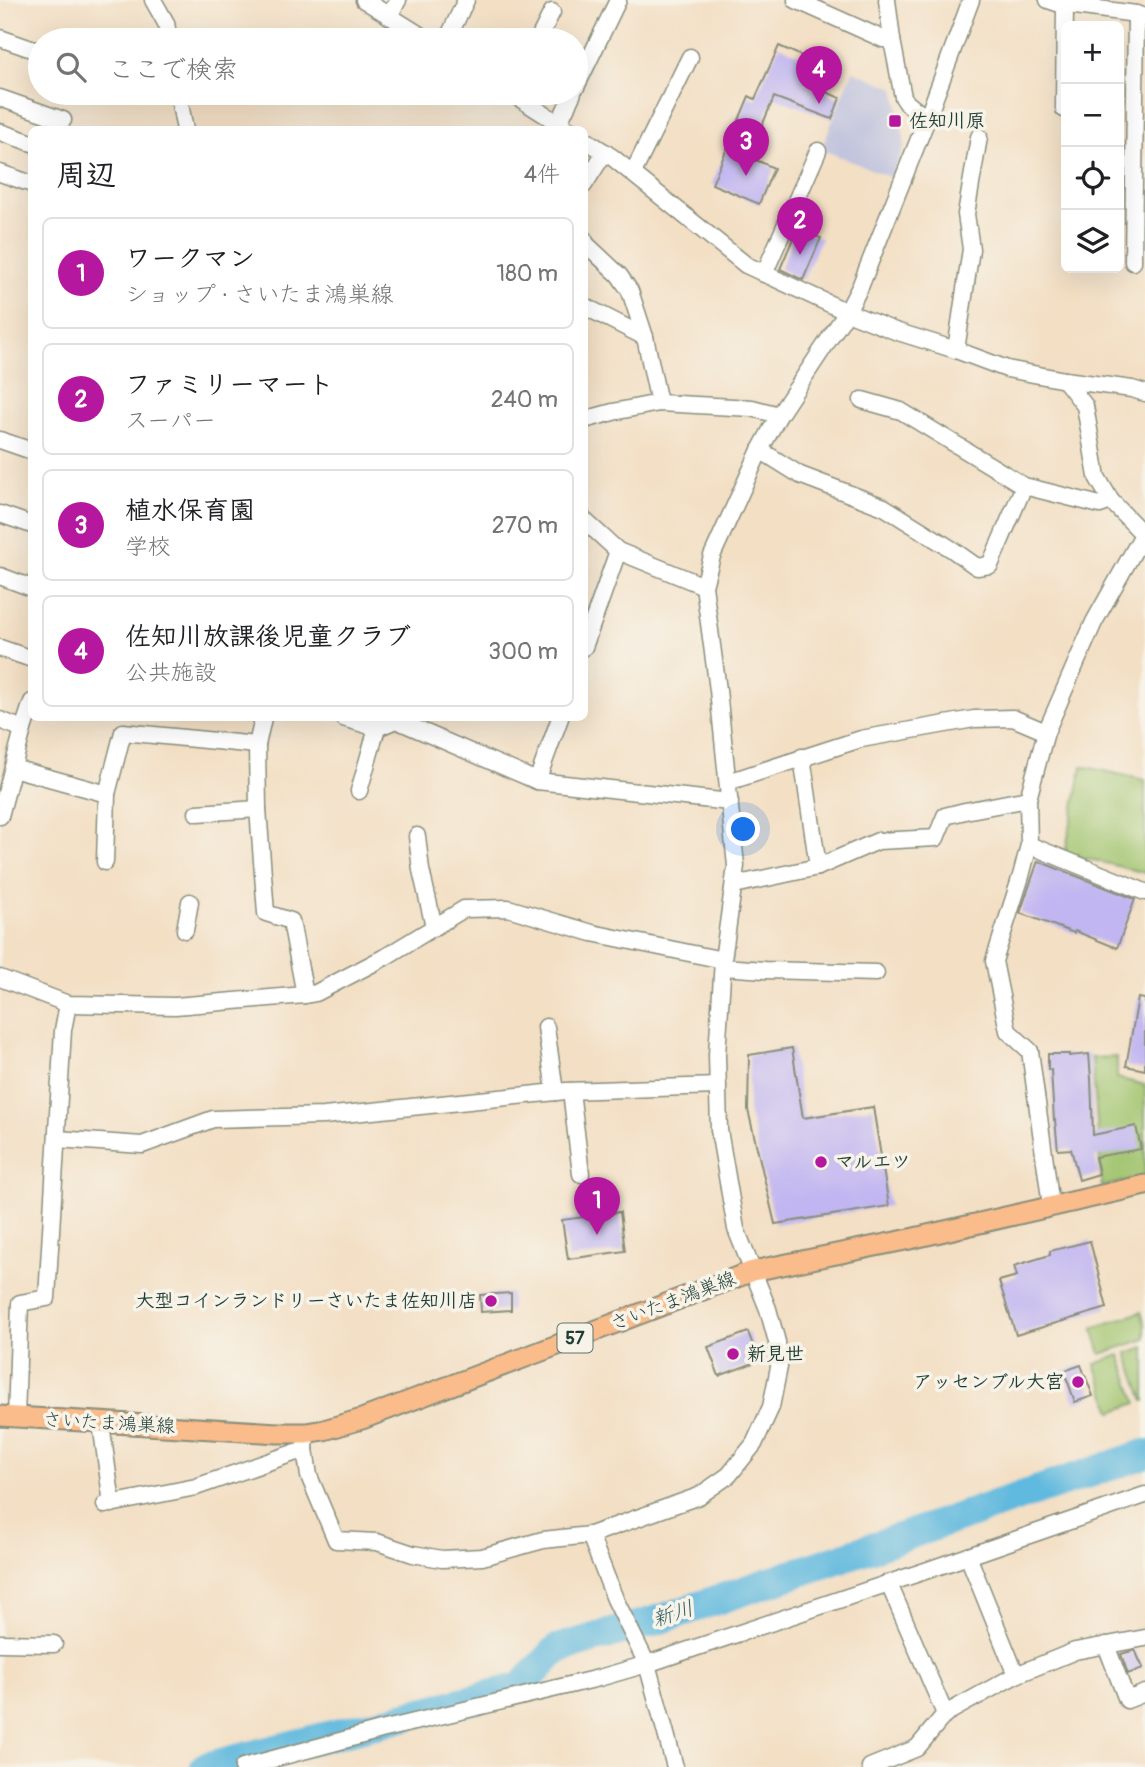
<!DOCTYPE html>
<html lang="ja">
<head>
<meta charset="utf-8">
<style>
  :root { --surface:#fff; --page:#f6f6f6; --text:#202124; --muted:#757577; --line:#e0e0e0; --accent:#b5179e }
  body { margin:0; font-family:Pangolin,"Klee One",sans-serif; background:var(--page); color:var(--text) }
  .controls { position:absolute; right:21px; top:21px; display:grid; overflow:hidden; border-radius:10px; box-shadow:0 7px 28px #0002 }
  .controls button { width:63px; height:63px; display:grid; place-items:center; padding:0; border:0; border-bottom:2px solid var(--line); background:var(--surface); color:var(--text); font:35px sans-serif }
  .you { position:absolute; left:744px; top:830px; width:24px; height:24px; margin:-18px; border:5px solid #fff; border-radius:50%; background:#1a73e8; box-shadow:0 0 0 10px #1a73e833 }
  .badge { display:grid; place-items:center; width:46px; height:46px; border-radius:50%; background:var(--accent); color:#fff; font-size:23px; font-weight:700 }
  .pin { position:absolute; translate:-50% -58px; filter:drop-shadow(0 2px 4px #0008) }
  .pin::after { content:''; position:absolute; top:37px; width:24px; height:21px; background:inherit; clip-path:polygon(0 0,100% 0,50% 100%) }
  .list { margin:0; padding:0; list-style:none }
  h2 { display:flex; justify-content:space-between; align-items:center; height:91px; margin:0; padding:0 28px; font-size:30px }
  h2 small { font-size:23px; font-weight:400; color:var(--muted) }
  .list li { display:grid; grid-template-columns:46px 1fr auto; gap:21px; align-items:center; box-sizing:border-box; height:112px; margin:0 14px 14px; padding:0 14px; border:2px solid var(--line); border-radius:10px }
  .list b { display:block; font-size:26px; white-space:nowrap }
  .list p { margin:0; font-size:23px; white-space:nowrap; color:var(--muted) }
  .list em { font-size:23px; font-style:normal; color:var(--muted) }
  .icon { flex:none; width:38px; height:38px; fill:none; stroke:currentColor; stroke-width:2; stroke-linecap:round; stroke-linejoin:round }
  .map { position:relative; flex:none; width:1145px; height:1767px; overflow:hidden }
  .search { position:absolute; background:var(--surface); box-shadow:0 7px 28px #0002; left:28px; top:28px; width:560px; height:77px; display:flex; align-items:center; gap:18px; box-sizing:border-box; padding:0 24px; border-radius:38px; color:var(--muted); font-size:26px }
  .panel { position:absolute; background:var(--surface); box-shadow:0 7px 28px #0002; left:28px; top:126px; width:560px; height:595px; border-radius:10px }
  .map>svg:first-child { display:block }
</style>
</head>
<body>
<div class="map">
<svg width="1145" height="1767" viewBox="0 0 1145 1767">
  <rect width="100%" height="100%" fill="#f7f3e8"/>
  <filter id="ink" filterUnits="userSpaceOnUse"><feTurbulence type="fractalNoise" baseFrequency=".0143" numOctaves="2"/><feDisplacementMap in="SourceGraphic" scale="14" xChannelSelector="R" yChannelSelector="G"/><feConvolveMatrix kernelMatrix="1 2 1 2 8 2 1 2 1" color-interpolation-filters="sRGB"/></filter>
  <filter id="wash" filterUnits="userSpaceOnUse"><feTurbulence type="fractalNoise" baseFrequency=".00686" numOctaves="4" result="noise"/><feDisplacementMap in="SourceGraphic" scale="28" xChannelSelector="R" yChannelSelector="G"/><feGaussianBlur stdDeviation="1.57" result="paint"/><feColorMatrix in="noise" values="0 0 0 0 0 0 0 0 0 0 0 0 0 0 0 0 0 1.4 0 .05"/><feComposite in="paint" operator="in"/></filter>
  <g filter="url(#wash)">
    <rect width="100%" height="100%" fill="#f3dfc4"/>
    <!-- industrial -->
    <polygon fill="#c0c2dd" points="853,71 895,88 905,144 892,178 821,149"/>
    <!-- green -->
    <g fill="#a1c46e" stroke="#608051" stroke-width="2">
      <polygon points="1082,766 1145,780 1145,873 1065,853"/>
      <polygon points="1117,1057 1117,1078 1145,1085 1145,1177 1102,1187 1092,1058"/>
      <polygon points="1141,1312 1145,1324 1145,1339 1101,1354 1093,1328"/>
      <polygon points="1145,1347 1145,1401 1144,1401 1127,1353"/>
      <polygon points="1120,1355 1137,1403 1112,1412 1095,1364"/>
    </g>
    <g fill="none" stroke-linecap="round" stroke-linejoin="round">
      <!-- river -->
      <polyline stroke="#60b9de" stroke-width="30" points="205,1767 521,1687 557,1649 661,1619 1145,1454"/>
    </g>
    <g id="blocks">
      <!-- building -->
      <g fill="#c1b6f1">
        <polygon points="779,46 813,61 804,82 840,98 832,119 774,97 749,157 774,168 759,204 712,184 749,96 755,99"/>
        <polygon points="797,229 821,238 803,280 780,269"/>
        <polygon points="1038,861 1135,899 1117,948 1075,931 1074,933 1020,913"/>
        <polygon points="1138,998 1145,999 1145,1070 1126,1066"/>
        <polygon points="792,1048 803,1118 873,1107 889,1206 775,1224 748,1110 749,1055"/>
        <polygon points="1048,1054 1069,1054 1069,1056 1089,1054 1091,1079 1093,1135 1136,1126 1141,1149 1095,1157 1099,1174 1079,1180 1071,1149 1058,1150 1055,1120 1054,1120 1051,1070 1048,1070"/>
        <polygon points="620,1212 625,1251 568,1259 562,1220"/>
        <polygon points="1090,1241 1107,1308 1016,1335 999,1281 1017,1276 1014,1266 1050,1255 1050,1251"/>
        <polygon points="511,1293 511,1310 481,1312 480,1295"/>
        <polygon points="748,1332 759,1361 719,1376 708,1347"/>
        <polygon points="1081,1365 1093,1396 1075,1402 1064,1371"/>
        <polygon points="1135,1650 1143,1668 1128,1674 1121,1654"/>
      </g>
    </g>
  </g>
  <g filter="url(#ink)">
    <use href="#blocks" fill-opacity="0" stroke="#898e7c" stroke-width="2"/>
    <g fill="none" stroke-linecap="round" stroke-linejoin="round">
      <defs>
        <g id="minor">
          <polyline points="153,0 166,23 169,40"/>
          <polyline points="364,0 428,40"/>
          <polyline points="796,0 883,39 892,40"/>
          <polyline points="887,0 892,40 903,97 907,103 927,119"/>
          <polyline points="1048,0 1060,4 1136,14 1145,17"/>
          <polyline points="389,16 398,0"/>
          <polyline points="0,38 40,52"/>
          <polyline points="447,40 466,0"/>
          <polyline points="538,40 552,12"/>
          <polyline points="576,87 618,0"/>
          <polyline points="178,93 185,130"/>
          <polyline points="511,93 569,130"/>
          <polyline points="0,98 63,120"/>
          <polyline points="1064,109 1065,5"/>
          <polyline points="559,123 573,93"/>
          <polyline points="0,132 32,143"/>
          <polyline points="584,139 612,157 746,265 847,312 895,331 956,350 1007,369 1065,380 1132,389 1145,393"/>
          <polyline points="0,173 32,184"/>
          <polyline points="633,173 690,57"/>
          <polyline points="584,185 605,152"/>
          <polyline points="584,239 586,244 619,275 630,291 645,337"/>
          <polyline points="1133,262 1136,14"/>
          <polyline points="764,274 818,151"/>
          <polyline points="584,306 645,337 659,403"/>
          <polyline points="956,350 971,249 966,214 979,137"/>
          <polyline points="1065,380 1085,406 1097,477 1111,501 1143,534"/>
          <polyline points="862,400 901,411 1024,486 1100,505 1111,501"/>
          <polyline points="584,420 613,412 659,403 752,408 779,415"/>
          <polyline points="0,440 32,451"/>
          <polyline points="760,450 800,475 884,507 953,550 977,567 990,565 1024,486"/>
          <polyline points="0,514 32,525"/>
          <polyline points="584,520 618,551 704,586"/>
          <polyline points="0,576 32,588"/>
          <polyline points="584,647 618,551"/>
          <polyline points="0,648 32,659"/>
          <polyline points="263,718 257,745 258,809 266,913 291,921 305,995"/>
          <polyline points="343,718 377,728 396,720 537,781 730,802"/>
          <polyline points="0,720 23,729"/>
          <polyline points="802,757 818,867"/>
          <polyline points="13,768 107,794"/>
          <polyline points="537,781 560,718"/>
          <polyline points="728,782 861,739 974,719 1013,718 1046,732"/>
          <polyline points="359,791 377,728"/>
          <polyline points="197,813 258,809"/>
          <polyline points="0,816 23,729 32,702"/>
          <polyline points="417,836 421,870 434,927"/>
          <polyline points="1029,845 1145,892"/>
          <polyline points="105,862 107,794 123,732 257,745"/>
          <polyline points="734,885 818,867 878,841 936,838 945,816 965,811 1028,799"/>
          <polyline points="185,930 190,902"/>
          <polyline points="723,967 765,970 876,973"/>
          <polyline points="0,978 68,1004 175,1006 305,995 316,993 385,957 464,909 508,908 592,933 723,960"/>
          <polyline points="546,1027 555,1092"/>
          <polyline points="571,1091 581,1174"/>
          <polyline points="57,1139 142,1145 213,1119 324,1116 566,1091 718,1086"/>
          <polyline points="1051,1206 1030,1051 1008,1031 994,961 1021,876 1029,845 1028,799 1046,732 1094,622 1145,531"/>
          <polyline points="16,1418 20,1303 47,1298 63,1030 68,1004"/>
          <polyline points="101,1423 112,1504"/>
          <polyline points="306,1433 305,1449 309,1476 336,1540 377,1542 413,1554 442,1559 482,1557 543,1540 590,1535 699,1496 729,1475 754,1444 771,1407 779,1367 777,1342 768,1309 736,1229 719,1130 717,1055 723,960 736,866 718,690 704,586 712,556 760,450 779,415 847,312 860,287 927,119 971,0"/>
          <polyline points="105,1505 196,1487 305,1449"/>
          <polyline points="590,1535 615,1599 647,1664 675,1767"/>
          <polyline points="968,1556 1016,1675"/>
          <polyline points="889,1584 945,1714"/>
          <polyline points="0,1643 54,1644"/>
          <polyline points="1106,1645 1127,1700 1145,1693"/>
          <polyline points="243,1767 381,1730 599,1678 647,1664 928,1570 1145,1495"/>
          <polyline points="870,1767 917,1748 945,1714 1016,1675 1075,1651 1145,1638"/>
        </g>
        <polyline id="major" points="0,1416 278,1433 306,1433 324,1430 362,1419 753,1271 910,1239 1145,1185"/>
      </defs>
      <!-- minor casing -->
      <use href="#minor" stroke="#898e7c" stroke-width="19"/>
      <!-- major casing -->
      <use href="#major" stroke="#898e7c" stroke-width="23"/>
      <!-- minor -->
      <use href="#minor" stroke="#fff" stroke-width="16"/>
      <!-- major -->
      <use href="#major" stroke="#f9bc8a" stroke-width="19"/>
    </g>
  </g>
  <!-- markers -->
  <g fill="#b5179e" stroke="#f7f3e8" stroke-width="2.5">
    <rect x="888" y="114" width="14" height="14" rx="3.5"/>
    <circle cx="821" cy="1162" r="7"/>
    <circle cx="491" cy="1301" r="7"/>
    <circle cx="733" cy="1354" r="7"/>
    <circle cx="1078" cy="1382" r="7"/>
  </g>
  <g text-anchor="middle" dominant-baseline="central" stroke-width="7" stroke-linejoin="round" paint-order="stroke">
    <!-- shield labels -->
    <rect fill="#f7f3e8" stroke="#60746a" stroke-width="2" x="557.5" y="1323.5" width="35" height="29" rx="5"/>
    <g font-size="18" font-weight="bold" fill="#1f3d34">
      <text x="575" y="1338">57</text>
    </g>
    <!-- poi labels -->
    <g font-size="19" font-weight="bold" fill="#1f3d34" stroke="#f7f3e8" text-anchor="start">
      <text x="909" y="121">佐知川原</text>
      <text x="835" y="1162">マルエツ</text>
      <text x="477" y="1301" text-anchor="end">大型コインランドリーさいたま佐知川店</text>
      <text x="747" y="1354">新見世</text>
      <text x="1064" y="1382" text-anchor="end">アッセンブル大宮</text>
    </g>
    <!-- street labels -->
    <g font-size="19" fill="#1f3d34" stroke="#f7f3e8">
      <text transform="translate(673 1301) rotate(-21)">さいたま鴻巣線</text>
      <text transform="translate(109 1423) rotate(3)">さいたま鴻巣線</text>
    </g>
    <!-- water labels -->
    <g font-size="21" font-style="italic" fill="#2f5c5e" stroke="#f7f3e8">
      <text transform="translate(673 1614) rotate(-18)">新川</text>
    </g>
  </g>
</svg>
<div class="controls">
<button>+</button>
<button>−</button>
<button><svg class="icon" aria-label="locate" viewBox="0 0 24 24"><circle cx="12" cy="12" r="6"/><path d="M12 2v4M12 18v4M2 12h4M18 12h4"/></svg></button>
<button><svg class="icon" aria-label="layers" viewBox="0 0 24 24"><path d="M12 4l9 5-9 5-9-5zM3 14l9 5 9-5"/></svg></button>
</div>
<div class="you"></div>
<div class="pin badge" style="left:597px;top:1235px">1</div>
<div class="pin badge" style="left:800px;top:255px">2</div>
<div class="pin badge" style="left:746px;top:176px">3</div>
<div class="pin badge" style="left:819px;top:104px">4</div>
<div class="search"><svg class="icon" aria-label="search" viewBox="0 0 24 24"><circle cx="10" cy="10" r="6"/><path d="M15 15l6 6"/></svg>ここで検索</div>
<section class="panel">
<h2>周辺<small>4件</small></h2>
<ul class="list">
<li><span class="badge">1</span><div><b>ワークマン</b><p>ショップ · さいたま鴻巣線</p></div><em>180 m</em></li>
<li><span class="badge">2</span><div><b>ファミリーマート</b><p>スーパー</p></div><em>240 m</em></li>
<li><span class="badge">3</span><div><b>植水保育園</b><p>学校</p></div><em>270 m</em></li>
<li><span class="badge">4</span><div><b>佐知川放課後児童クラブ</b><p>公共施設</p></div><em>300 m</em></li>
</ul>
</section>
</div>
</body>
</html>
